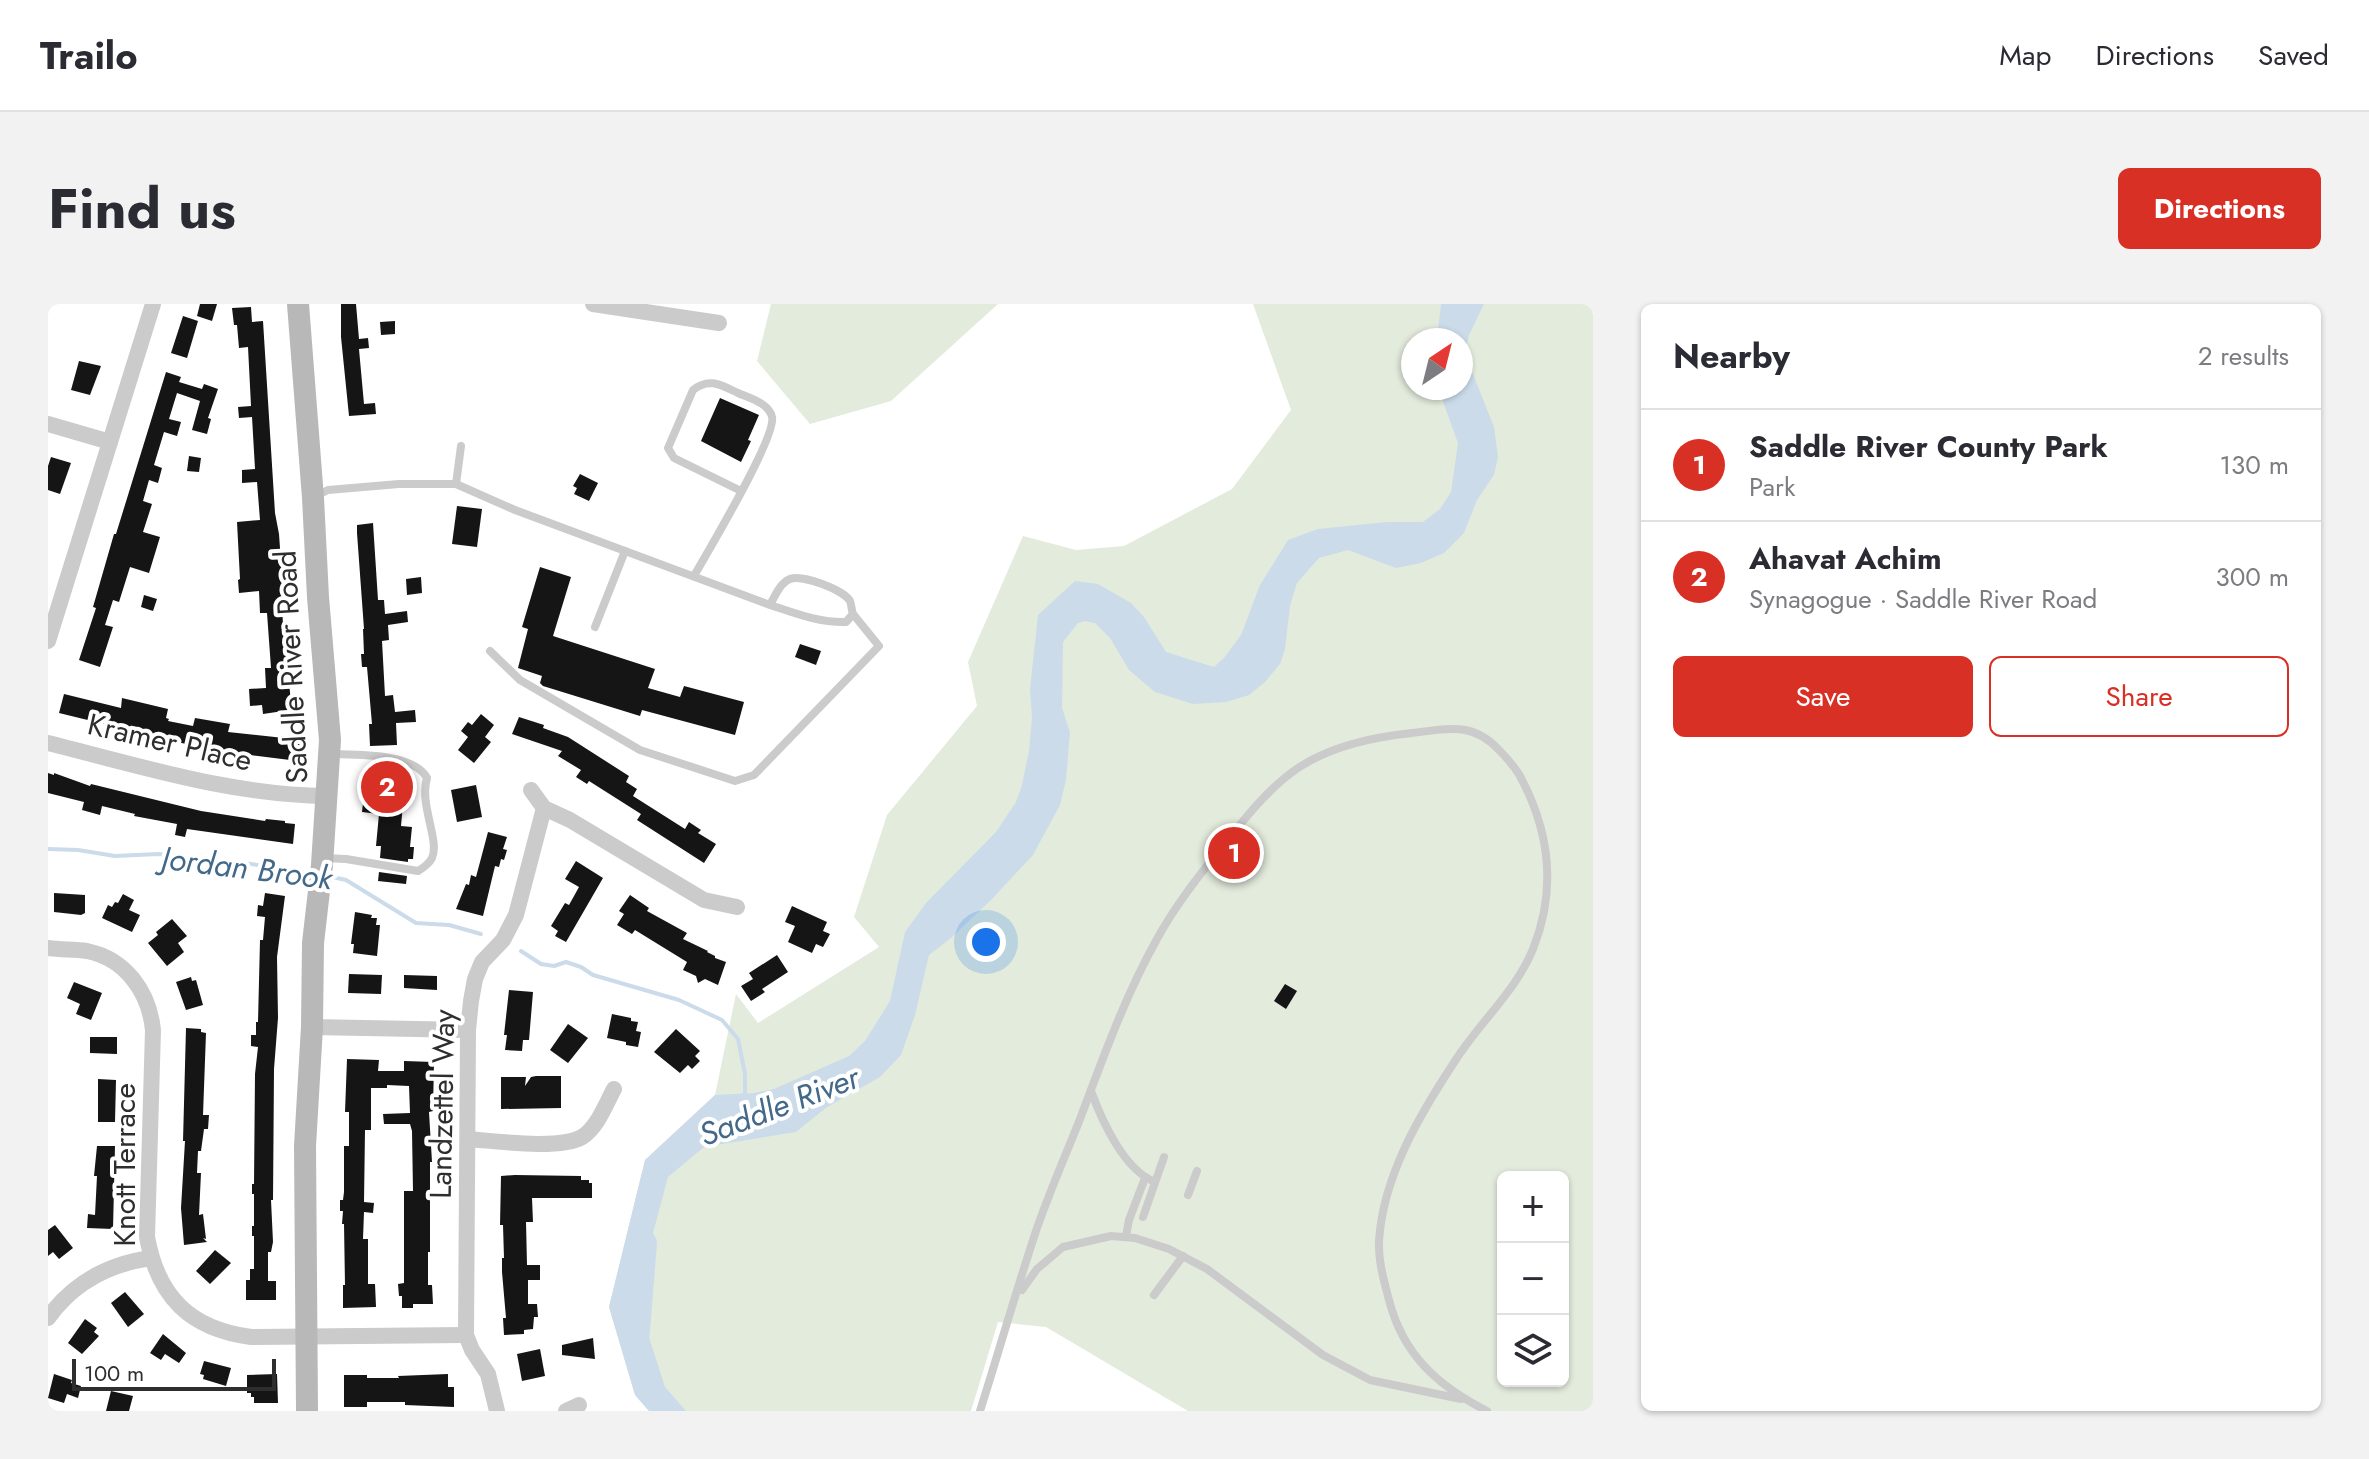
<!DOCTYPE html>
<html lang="en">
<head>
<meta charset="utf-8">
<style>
  :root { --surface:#fff; --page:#f2f2f3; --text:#2b2b33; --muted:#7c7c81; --line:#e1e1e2; --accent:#d93025 }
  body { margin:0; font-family:Jost,sans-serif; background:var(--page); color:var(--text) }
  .controls { position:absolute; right:24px; bottom:24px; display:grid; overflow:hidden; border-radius:12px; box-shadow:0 2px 6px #0004 }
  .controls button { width:72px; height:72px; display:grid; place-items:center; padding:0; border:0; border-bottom:2px solid var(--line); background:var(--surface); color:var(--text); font:40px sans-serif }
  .compass { position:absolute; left:1353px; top:24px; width:72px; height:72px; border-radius:50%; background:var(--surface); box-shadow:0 2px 6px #0004; rotate:35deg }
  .scale { position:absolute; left:24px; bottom:20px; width:204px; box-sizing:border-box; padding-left:8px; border:4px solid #2e2e2e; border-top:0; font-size:22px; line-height:28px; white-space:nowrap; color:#2e2e2e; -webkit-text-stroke:6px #fff; paint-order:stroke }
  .you { position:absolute; left:938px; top:638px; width:28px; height:28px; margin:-20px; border:6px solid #fff; border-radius:50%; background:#1a73e8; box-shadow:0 0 0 12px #1a73e833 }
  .badge { display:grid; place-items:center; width:52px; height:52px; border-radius:50%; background:var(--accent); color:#fff; font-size:26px; font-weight:700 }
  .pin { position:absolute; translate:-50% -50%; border:4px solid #fff; box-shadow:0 2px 8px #0006 }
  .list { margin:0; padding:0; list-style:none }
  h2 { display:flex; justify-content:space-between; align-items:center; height:104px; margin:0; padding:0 32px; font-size:34px }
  h2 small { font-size:26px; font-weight:400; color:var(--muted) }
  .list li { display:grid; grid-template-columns:52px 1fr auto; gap:24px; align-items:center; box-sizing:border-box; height:112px; padding:0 32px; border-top:2px solid var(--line) }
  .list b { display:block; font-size:30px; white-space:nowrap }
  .list p { margin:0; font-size:26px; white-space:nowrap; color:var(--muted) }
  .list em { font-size:26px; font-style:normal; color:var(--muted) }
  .actions { display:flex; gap:16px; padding:24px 32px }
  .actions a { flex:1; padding:18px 0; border:2px solid var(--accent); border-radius:12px; text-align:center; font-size:28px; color:var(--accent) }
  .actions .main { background:var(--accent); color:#fff }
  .icon { flex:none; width:44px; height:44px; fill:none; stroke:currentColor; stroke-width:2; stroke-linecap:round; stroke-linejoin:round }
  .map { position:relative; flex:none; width:1545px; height:1107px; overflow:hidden; border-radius:12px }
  header { display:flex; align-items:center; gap:48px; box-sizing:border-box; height:112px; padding:0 40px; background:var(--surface); border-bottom:2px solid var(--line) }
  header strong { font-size:38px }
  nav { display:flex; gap:44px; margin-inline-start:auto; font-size:28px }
  .intro { display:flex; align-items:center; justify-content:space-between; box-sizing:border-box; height:192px; padding:0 48px }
  h1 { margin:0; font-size:56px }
  .button { padding:20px 36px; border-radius:12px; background:var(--accent); color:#fff; font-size:28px; font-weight:700 }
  main { display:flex; gap:48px; padding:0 48px }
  aside { flex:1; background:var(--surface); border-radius:12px; box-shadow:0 2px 6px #0004 }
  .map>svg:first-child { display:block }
</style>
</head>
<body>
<header>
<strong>Trailo</strong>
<nav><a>Map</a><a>Directions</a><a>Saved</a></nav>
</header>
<div class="intro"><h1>Find us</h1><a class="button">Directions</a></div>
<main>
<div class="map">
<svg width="1545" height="1107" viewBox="0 0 1545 1107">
  <rect width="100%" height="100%" fill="#fff"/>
  <!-- green -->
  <g fill="#e3ebdd" fill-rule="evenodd">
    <polygon points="723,0 950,0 843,97 762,120 709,57"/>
    <path d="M1205 0H1545V1107H1140L998 1023 950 1018 923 1107H601L587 1091 561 1003 597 856 667 791 688 690 710 719 831 643 806 613 839 511 929 402 920 358 975 232 1028 246 1076 242 1184 185 1243 106ZM1365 36H1413V84H1365ZM1455 873H1515V1077H1455Z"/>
  </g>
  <!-- water -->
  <polygon fill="#cbdbe9" points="1393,0 1436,0 1421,31 1418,44 1423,65 1446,123 1450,153 1446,171 1429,196 1416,229 1396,249 1373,259 1348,264 1300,246 1271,254 1249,279 1242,302 1237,345 1232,360 1217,378 1201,391 1178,398 1145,400 1107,388 1081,366 1062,334 1047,319 1037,317 1030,319 1015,338 1014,404 1022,428 1018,476 1012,501 985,551 944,595 903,634 881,651 867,711 853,751 832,773 779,803 748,828 656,843 620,873 594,970 585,984 617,1083 638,1107 601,1107 587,1091 561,1003 597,856 667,791 706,789 726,785 801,752 817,737 842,697 857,628 878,599 948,528 968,498 974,481 981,447 984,414 982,385 990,311 1027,277 1050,280 1083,299 1096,313 1118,348 1166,363 1176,354 1193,331 1212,281 1240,236 1270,225 1339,218 1375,218 1392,205 1403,188 1410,139 1390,84 1413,84 1413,36 1389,36"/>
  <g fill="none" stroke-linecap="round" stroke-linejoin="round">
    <!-- stream -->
    <g stroke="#cbdbe9" stroke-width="4">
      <polyline points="0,545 30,546 67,552 110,550 184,557 268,570"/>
      <polyline points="280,572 298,576 368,619 401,621 433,630"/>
      <polyline points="473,647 493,660 506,662 518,658 533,663 545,671 631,696 674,716 690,735 697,770 697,794"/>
    </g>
    <!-- river -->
    <polyline stroke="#cbdbe9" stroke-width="24" points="589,1038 597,939"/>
  </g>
  <!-- building -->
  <g fill="#151515">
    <polygon points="152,0 169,0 164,17 149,12"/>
    <polygon points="293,0 308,0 311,35 320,34 321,44 311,45 316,100 327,99 328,110 301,112 293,33"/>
    <polygon points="203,3 204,18 215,17 227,209 231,230 236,300 234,301 235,321 243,398 242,406 215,410 214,401 202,402 201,385 218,384 217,364 223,364 219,309 212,309 211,287 191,289 190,276 192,275 189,218 212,216 209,178 194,179 194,166 207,165 204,113 191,114 190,103 203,102 200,43 191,44 189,21 186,21 184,4"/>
    <polygon points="135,12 150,17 139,54 123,49"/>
    <polygon points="347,17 347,30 333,31 332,18"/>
    <polygon points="31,57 53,62 42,91 23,86"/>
    <polygon points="118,68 133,73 131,78 154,85 156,80 170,85 160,114 163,115 159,130 144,126 152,97 129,89 121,115 133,118 129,132 116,128 106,161 114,164 110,179 101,176 95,197 104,200 95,228 112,233 101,269 82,263 71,298 65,296 57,321 65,323 52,363 31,356 48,304 45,303 66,230 68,230"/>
    <polygon points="672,94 711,111 700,136 703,137 693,158 653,137"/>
    <polygon points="141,152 153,154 151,168 139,167"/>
    <polygon points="3,153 23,159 12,190 0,186 0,162"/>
    <polygon points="532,170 550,179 541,197 526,190 529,184 525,182"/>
    <polygon points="409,202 434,205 429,243 404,240"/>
    <polygon points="325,219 330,296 336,296 337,310 359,307 360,318 340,321 341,336 334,337 337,392 345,391 347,408 367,406 368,418 348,419 349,441 322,442 321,420 324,420 319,363 314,363 313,350 316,350 315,325 316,325 309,229 309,221"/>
    <polygon points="492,263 523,273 505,332 607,365 600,384 632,393 636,382 696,398 687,431 594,406 592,412 495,382 492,379 494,372 470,364 480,325 474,323"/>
    <polygon points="373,273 374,289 359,291 358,275"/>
    <polygon points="96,291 109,295 105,307 93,303"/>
    <polygon points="752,340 773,347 768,361 747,353"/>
    <polygon points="16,390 73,404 74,394 120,405 118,414 121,415 120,417 145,422 147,414 182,420 180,428 236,434 236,436 252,438 250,457 185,449 185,447 142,441 11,409"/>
    <polygon points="433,410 446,421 437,433 443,438 426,459 410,446 420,433 413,427 420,418 424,421"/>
    <polygon points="471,413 496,421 495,424 520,433 581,472 578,478 589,485 585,492 637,525 641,518 653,526 650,529 668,540 656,559 589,516 593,510 541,477 539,480 528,473 533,466 510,452 514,447 464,430"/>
    <polygon points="319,462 361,467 360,475 363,475 362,491 359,490 358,500 355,500 353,522 364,523 362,543 366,543 365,555 360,555 360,558 332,554 333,542 328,542 331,510 314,508"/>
    <polygon points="0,469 6,471 6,469 42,482 43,480 153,507 217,517 218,515 237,517 237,519 247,520 245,540 139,525 137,533 127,531 129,520 86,512 87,510 54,502 52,511 34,506 36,498 0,489"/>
    <polygon points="428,481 434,513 409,518 403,486"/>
    <polygon points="440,528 459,533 455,545 459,546 456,556 453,555 451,563 447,562 435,612 408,605 418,580 421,581 423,571 428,573"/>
    <polygon points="528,557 555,574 518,638 507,632 510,627 503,622 517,599 521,601 531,583 517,575"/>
    <polygon points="331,568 359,572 358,580 330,577"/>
    <polygon points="6,589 37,591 37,609 33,611 6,608"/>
    <polygon points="217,589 237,592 229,653 230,714 226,765 225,896 223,896 225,938 223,948 220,948 220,977 228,977 228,996 198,996 198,976 202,976 202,965 206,965 206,932 204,932 204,922 206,922 206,890 204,890 204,880 206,880 207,770 210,743 203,742 203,731 208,731 208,718 210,718 212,636 215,636 217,613 209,612 210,601 215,602"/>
    <polygon points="75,590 86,596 81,606 92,611 84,628 54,614 60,601 64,603 67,598 70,599"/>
    <polygon points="582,591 601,604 599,607 639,629 635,635 660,647 659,648 667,652 667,654 678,658 670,681 657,675 650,679 648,672 635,666 639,658 587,626 584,630 569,621 576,610 571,607"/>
    <polygon points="744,602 779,618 775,627 782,630 775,643 768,640 764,649 740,638 747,622 737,618"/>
    <polygon points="307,608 324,611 323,614 329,614 328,621 332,621 329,652 305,649 306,640 303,640"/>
    <polygon points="124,615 139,632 130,639 136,648 119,662 100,639 110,631 108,628"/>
    <polygon points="729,651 740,668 714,685 717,688 703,697 693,682 705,675 701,669"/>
    <polygon points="301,670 334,671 333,690 300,689"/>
    <polygon points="356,671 389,672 389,686 356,684"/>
    <polygon points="143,673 144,677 148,676 155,701 138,706 128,678"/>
    <polygon points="26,678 54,689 43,716 28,710 32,700 19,694"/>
    <polygon points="1237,680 1249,687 1238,705 1226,697"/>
    <polygon points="461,686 485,688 481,736 475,736 474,747 457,746 459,731 456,731"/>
    <polygon points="564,710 583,714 583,717 590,718 588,727 593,728 590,743 578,741 578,738 559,734"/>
    <polygon points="520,720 540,734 520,759 502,746"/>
    <polygon points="138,724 153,725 153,728 158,729 155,811 161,811 160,825 156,825 153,847 150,847 149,869 153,869 151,911 155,910 158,935 155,934 159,938 136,941 133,904 137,837 135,837"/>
    <polygon points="628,725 652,747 647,752 652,757 644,765 640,761 632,769 606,748"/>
    <polygon points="42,733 69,733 69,750 42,749"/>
    <polygon points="299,755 331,756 330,767 356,767 356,757 386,758 385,807 381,808 384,858 382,858 382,948 380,948 380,981 384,981 385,1000 365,1000 365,1004 354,1004 354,992 351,992 350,980 356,979 356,887 365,887 364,827 362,820 336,820 335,810 362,809 361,782 339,781 339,784 323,784 323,826 317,826 316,898 326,899 325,909 316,908 315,935 320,935 320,980 327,980 328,1003 295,1004 295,981 297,981 296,920 294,920 295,907 292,907 292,896 295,896 296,888 296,842 301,842 301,808 297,808"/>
    <polygon points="488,772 513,772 513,804 453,805 453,773 478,773 477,782 483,773"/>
    <polygon points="50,775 68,776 67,818 50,818"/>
    <polygon points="49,842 67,842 65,925 39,924 40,910 47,911 49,872 46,872"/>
    <polygon points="467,871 533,872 533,876 541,876 541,879 544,879 544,894 484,894 485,918 478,918 479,961 492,961 492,976 480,976 480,1000 489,1000 490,1013 486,1013 485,1025 476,1026 476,1030 456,1031 455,1014 458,1014 454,968 454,954 456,954 455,921 452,921 453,872"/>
    <polygon points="7,921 25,944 11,955 5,948 0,952 0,926"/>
    <polygon points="167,946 183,959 162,980 148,967"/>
    <polygon points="77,988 96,1010 80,1023 63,999"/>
    <polygon points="37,1015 49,1024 46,1028 51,1032 34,1050 20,1039"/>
    <polygon points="115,1030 138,1049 131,1059 117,1050 113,1056 102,1049"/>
    <polygon points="545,1034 547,1055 514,1051 514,1041"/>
    <polygon points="492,1045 497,1072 474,1077 469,1050"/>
    <polygon points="156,1057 183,1064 178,1082 155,1075 156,1071 152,1070"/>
    <polygon points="6,1070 24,1076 23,1079 33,1082 30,1094 19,1090 16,1099 0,1094"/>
    <polygon points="229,1070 230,1099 206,1099 206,1093 203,1093 203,1089 199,1089 199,1071"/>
    <polygon points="400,1070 400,1083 406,1083 406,1103 357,1101 357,1098 319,1098 319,1103 296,1103 296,1071 319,1071 319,1074 351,1074 350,1072"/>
    <polygon points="63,1087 85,1092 81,1107 58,1107"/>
  </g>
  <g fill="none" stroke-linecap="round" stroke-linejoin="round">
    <!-- service -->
    <g stroke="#cbcbcb" stroke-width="8">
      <polyline points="408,180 413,142"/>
      <path d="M266 193 280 186 351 180H408L467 206 722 301C747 309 771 319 798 318L805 310C804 309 803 298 802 297 796 286 754 270 742 275 732 279 727 292 722 301"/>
      <path d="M646 272C659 249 729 132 724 113 721 99 701 94 690 89 673 81 661 73 645 86L620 144 626 154 693 187"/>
      <polyline points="547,323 577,247"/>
      <polyline points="442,347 472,376 592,446 687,477 706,471 831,342 805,310"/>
      <path d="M275 554 298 555 370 567C375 564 381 560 384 554 392 536 371 501 379 474 365 448 307 451 281 450"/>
      <path d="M1043 787C1054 817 1076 866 1107 878"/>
      <polyline points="1140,891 1149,867"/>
      <polyline points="1095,913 1116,853"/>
      <polyline points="1078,932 1081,916 1097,874"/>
      <polyline points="974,986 989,965 1015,943 1063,932 1087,934 1121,945 1159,965 1275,1051 1322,1076 1413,1095"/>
      <polyline points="1106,991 1135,952"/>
      <path d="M932 1107C951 1047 968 987 988 927 1001 889 1017 853 1032 815 1055 754 1077 692 1109 635 1127 602 1150 573 1173 544 1196 516 1220 484 1250 464 1283 442 1325 433 1364 429 1399 425 1424 417 1451 446 1459 454 1466 462 1472 472 1502 528 1509 585 1485 645 1468 687 1431 719 1407 757 1372 810 1335 872 1331 937 1330 957 1336 977 1341 996 1355 1051 1390 1082 1439 1107"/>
    </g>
    <!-- minor -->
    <g stroke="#cbcbcb" stroke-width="16">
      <polyline points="545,0 671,19"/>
      <polyline points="0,120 62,138"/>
      <polyline points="0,337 105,0"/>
      <path d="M0 439C92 462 183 491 279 492"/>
      <polyline points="483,486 496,504 522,516 656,596 689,603"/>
      <path d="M0 644C13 646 26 645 39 647 78 655 101 688 105 726L99 933C110 993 142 1025 203 1033L418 1031"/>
      <polyline points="264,723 420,726"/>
      <path d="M420 835C447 837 512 846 534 833 549 824 558 800 566 785"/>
      <path d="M0 1014C25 979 61 960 103 954"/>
      <polyline points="449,1107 440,1070 424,1046 418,1031 420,726 423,697 427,675 434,658 455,636 468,611 496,504"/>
      <polyline points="518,1107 531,1101"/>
    </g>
    <!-- secondary -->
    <polyline stroke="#b8b8b8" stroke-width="22" points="250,0 265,194 270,293 282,436 274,561 265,639 264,723 257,842 259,1107"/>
  </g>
  <g text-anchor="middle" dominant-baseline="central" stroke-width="8" stroke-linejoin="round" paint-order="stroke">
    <!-- street labels -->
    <g font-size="30" fill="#2e2e2e" stroke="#fff">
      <text transform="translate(243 363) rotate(-93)">Saddle River Road</text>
      <text transform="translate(122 438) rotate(13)">Kramer Place</text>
      <text transform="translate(394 800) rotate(-89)">Landzettel Way</text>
      <text transform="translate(76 861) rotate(-90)">Knott Terrace</text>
    </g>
    <!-- water labels -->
    <g font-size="32" font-style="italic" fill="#42698a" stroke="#fff">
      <text transform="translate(199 564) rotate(7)">Jordan Brook</text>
      <text transform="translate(731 802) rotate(-21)">Saddle River</text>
    </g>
  </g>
</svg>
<div class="controls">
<button>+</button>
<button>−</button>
<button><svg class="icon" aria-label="layers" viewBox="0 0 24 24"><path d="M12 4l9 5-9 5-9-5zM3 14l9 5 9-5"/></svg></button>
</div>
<svg class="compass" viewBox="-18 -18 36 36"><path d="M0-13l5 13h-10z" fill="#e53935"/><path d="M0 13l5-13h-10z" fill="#7c7c81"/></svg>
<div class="scale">100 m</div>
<div class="you"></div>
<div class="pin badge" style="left:1186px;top:549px">1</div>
<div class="pin badge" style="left:339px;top:483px">2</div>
</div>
<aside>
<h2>Nearby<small>2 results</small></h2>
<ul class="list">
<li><span class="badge">1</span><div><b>Saddle River County Park</b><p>Park</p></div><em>130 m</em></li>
<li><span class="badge">2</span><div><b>Ahavat Achim</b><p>Synagogue · Saddle River Road</p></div><em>300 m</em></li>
</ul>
<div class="actions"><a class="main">Save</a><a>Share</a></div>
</aside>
</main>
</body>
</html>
